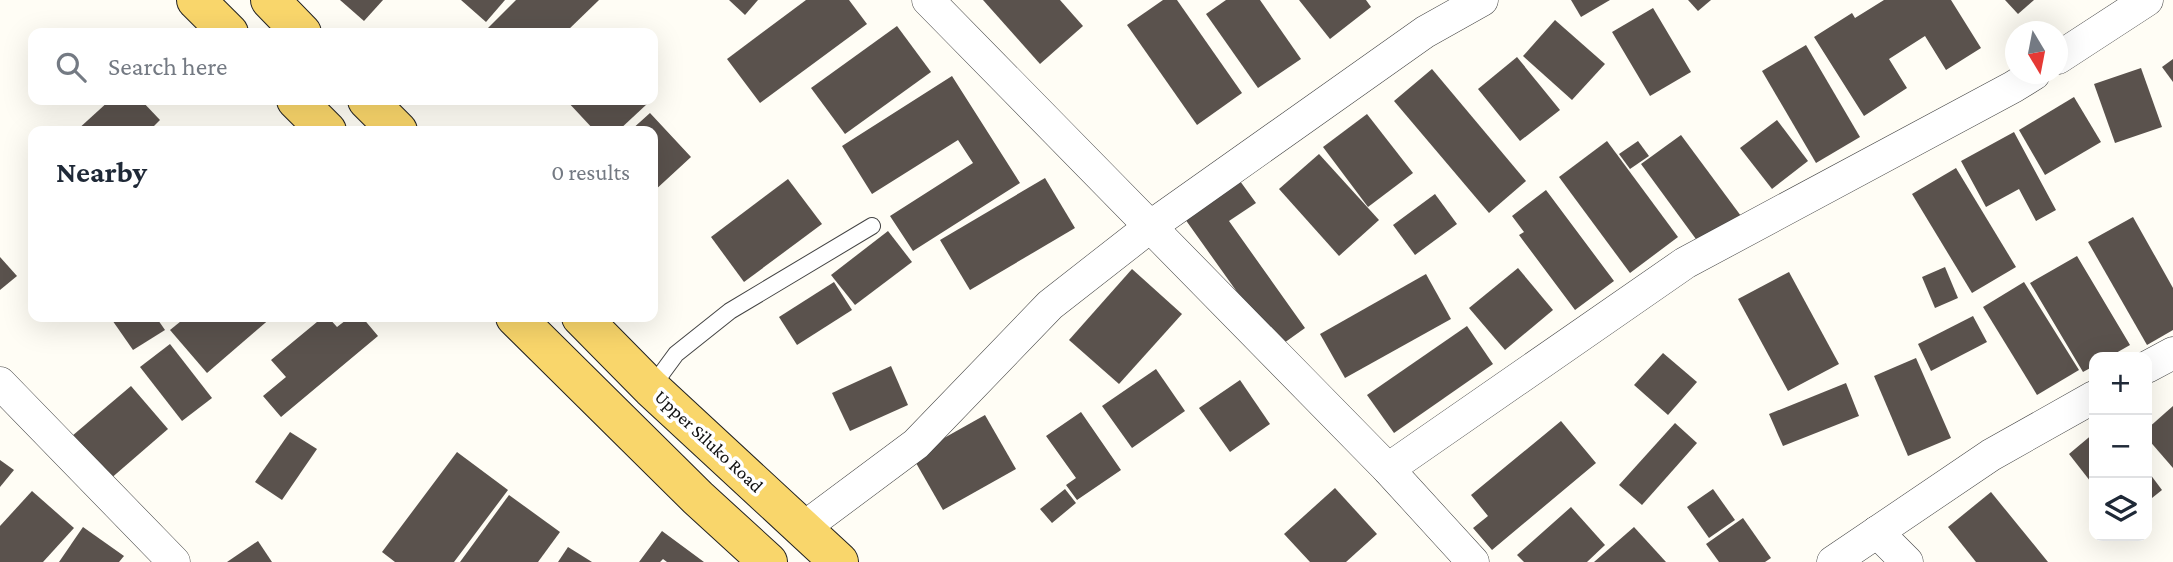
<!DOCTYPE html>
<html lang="en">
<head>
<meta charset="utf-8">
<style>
  :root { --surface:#fff; --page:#f6f6f7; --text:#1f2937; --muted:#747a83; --line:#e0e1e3 }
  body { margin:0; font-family:"Crimson Pro",serif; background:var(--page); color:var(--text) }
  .controls { position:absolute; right:21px; bottom:21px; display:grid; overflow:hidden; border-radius:14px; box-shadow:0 7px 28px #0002 }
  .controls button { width:63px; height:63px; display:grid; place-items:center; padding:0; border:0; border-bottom:2px solid var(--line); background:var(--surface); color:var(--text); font:35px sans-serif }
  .compass { position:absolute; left:2005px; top:21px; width:63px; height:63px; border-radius:50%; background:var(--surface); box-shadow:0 7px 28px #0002; rotate:170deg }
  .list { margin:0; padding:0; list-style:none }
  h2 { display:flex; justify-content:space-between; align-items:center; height:91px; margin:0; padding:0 28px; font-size:30px }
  h2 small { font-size:23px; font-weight:400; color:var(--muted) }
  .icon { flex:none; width:38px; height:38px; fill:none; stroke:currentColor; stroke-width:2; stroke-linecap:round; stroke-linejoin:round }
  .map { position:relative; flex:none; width:2173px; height:562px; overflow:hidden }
  .search { position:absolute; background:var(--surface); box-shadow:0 7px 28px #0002; left:28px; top:28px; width:630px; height:77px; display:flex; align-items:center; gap:18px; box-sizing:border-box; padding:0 24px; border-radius:14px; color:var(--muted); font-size:26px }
  .panel { position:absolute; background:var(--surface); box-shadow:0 7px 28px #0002; left:28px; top:126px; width:630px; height:196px; border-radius:14px }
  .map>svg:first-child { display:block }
</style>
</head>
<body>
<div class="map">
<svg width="2173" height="562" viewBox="0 0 2173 562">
  <rect width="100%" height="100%" fill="#fffdf5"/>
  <!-- building -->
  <g fill="#5a524d">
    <polygon points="340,0 383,0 364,21"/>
    <polygon points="461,0 505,0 486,22"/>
    <polygon points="516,0 599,0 565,33 483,33"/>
    <polygon points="729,0 758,0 745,15"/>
    <polygon points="806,0 849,0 867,24 760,103 727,59"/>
    <polygon points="983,0 1060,0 1083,26 1040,64"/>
    <polygon points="1163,0 1177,0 1242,93 1197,125 1127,25"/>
    <polygon points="1226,0 1260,0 1301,59 1258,88 1206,14"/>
    <polygon points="1299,0 1366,0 1371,7 1330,39"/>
    <polygon points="1571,0 1610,0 1581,17"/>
    <polygon points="1688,0 1711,0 1698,11"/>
    <polygon points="1884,0 1951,0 1981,48 1946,70 1925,36 1889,59 1907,88 1864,116 1814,37 1852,13 1855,18"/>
    <polygon points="2005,0 2034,0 2018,14"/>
    <polygon points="1653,8 1691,72 1650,96 1612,32"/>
    <polygon points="1555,20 1605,64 1572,100 1523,56"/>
    <polygon points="897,26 931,72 845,134 811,88"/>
    <polygon points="1806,45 1860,137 1816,163 1762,71"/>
    <polygon points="1517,57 1560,110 1520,141 1478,89"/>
    <polygon points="2173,59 2173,82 2162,67"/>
    <polygon points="2141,68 2162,127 2115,143 2094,84"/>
    <polygon points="1432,69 1526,181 1489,213 1394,101"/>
    <polygon points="952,76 1020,183 913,251 890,216 973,163 958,140 872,194 842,146"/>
    <polygon points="2074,97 2101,142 2045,175 2019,130"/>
    <polygon points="110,100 141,100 160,120 149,131 76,131"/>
    <polygon points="566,100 643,100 647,104 618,131 595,131"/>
    <polygon points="650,113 691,157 653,192 653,131 630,131"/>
    <polygon points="1367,114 1413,173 1368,207 1323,147"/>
    <polygon points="1777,120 1808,161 1772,189 1740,148"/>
    <polygon points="2014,132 2056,210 2036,221 2019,189 1986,207 1961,161"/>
    <polygon points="1681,135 1741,216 1701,246 1641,164"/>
    <polygon points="1607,141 1678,237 1630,273 1559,177"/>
    <polygon points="1638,141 1649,156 1630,169 1619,154"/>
    <polygon points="1319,154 1379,220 1339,256 1279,189"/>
    <polygon points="1956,168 2016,267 1972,293 1912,194"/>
    <polygon points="1045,178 1075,228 970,290 940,240"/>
    <polygon points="788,179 822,224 744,282 711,237"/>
    <polygon points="1240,181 1256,203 1229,221 1305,328 1277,348 1185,219"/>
    <polygon points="1546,190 1614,281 1575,310 1519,235 1524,232 1512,216"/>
    <polygon points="1435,194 1457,224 1415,255 1393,225"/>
    <polygon points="2133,217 2173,288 2173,330 2147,345 2088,242"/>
    <polygon points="888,231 912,262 855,305 831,275"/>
    <polygon points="2077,256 2130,345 2109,357 2094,357 2094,366 2083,372 2030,283"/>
    <polygon points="0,257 17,276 0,290"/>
    <polygon points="1945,267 1958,298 1935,308 1922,277"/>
    <polygon points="1518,268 1553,310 1505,350 1469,308"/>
    <polygon points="1132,269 1182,314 1119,384 1069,340"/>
    <polygon points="1789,272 1839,364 1788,391 1738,299"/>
    <polygon points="1426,274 1451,319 1345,378 1320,334"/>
    <polygon points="834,282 852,310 797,345 779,317"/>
    <polygon points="2024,282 2079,370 2037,395 1983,307"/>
    <polygon points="1973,316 1987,342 1931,371 1918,344"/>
    <polygon points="110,317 156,317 165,330 133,350"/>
    <polygon points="186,317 272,317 207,373 170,330"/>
    <polygon points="323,317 328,317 337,327 350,317 362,317 378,336 281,417 263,396 286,377 271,360"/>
    <polygon points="1467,326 1493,364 1394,433 1367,395"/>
    <polygon points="170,344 212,398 182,421 140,367"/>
    <polygon points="1663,353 1697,382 1668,415 1634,385"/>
    <polygon points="1916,358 1951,438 1908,456 1874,376"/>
    <polygon points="891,366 908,405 850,431 832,393"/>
    <polygon points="1156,369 1185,411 1132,448 1102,406"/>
    <polygon points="1240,380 1270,424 1230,452 1199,408"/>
    <polygon points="1846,383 1859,416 1783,446 1769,414"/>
    <polygon points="131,386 168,429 109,480 72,436"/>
    <polygon points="2173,406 2173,468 2147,438 2147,429"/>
    <polygon points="1081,412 1121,470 1077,500 1066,485 1076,478 1046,436"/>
    <polygon points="985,415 1016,469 943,510 912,456"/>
    <polygon points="1561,421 1596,463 1492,550 1473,528 1488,516 1471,495"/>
    <polygon points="1675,423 1697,443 1642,505 1619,485"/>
    <polygon points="290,432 317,449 282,500 255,482"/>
    <polygon points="2094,433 2094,486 2069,454"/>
    <polygon points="457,452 508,490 454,562 395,562 382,552"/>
    <polygon points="0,460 14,470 0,487"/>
    <polygon points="2147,470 2162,490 2147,502"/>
    <polygon points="1335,488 1377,534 1346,562 1310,562 1284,534"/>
    <polygon points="1065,489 1076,503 1052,523 1040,509"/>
    <polygon points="1713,489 1735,520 1709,538 1687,507"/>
    <polygon points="32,491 74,528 43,562 0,562 0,526"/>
    <polygon points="1991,492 2048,562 1976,562 1948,527"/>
    <polygon points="509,495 560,532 538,562 460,562"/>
    <polygon points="1571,507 1605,545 1587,562 1524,562 1517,555"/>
    <polygon points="1743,518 1771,558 1765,562 1719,562 1706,544"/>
    <polygon points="83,527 124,556 119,562 59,562"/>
    <polygon points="1634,527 1666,562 1594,562"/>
    <polygon points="662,531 704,562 667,562 663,559 660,562 639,562"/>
    <polygon points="258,541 272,562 227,562"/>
    <polygon points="568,547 592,562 558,562"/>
  </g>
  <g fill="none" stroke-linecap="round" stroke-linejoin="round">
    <defs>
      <polyline id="service" points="651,388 676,354 730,311 872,226"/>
      <g id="minor">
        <polyline points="928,0 1388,469 1473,562"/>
        <polyline points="2058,58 2147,0"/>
        <polyline points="2147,367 2173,353"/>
        <polyline points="0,383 174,562"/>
        <polyline points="1388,469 1685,263 2013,87 2034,74"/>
        <polyline points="802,529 916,444 1050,305 1151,226 1425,32 1482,0"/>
        <polyline points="1877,532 1907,562"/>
        <polyline points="1833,562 1991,455 2094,397"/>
      </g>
      <g id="primary">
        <polyline points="196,0 229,33"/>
        <polyline points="270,0 302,33"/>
        <polyline points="296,100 327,131"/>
        <polyline points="367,100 398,131"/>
        <polyline points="515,317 698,498 768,562"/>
        <polyline points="581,317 651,388 839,562"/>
      </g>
    </defs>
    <!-- service casing -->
    <use href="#service" stroke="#444" stroke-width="18"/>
    <!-- minor casing -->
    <use href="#minor" stroke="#444" stroke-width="33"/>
    <!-- primary casing -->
    <use href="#primary" stroke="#222" stroke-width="40"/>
    <!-- service -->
    <use href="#service" stroke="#fff" stroke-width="16"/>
    <!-- minor -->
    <use href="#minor" stroke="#fff" stroke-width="32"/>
    <!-- primary -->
    <use href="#primary" stroke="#f9d66b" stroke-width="38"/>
  </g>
  <g text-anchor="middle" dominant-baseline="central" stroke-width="7" stroke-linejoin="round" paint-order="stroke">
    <!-- street labels -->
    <g font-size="19" fill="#111" stroke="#fff">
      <text transform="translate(709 441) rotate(43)">Upper Siluko Road</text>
    </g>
  </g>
</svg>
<div class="controls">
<button>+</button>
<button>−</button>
<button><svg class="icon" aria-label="layers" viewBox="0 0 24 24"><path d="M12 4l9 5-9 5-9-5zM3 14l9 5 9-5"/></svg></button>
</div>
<svg class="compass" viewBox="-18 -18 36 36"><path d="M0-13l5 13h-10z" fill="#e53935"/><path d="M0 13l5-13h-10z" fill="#747a83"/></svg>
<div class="search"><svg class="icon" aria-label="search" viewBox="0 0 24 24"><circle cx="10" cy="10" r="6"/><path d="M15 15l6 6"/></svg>Search here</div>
<section class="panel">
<h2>Nearby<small>0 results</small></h2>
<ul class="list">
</ul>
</section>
</div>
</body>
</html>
